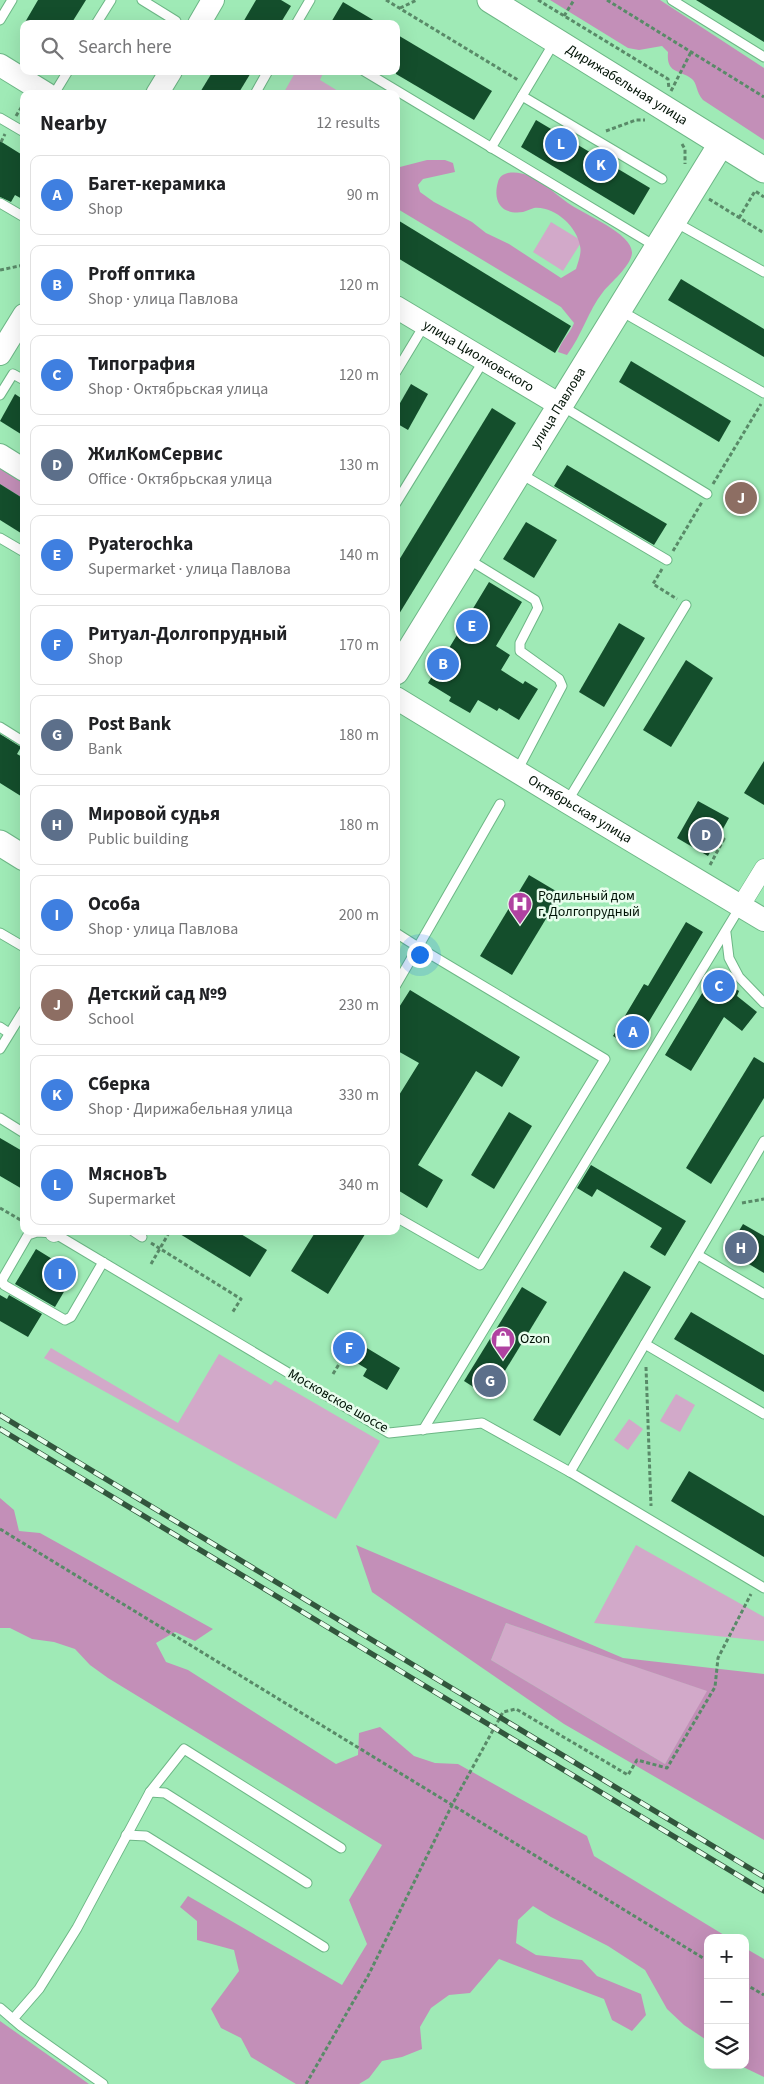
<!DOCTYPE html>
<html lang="en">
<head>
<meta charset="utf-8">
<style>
  :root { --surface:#fff; --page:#f6f6f6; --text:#202124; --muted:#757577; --line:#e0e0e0; --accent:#2563eb }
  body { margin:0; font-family:"Source Sans 3",sans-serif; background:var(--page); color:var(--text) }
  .controls { position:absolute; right:15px; bottom:15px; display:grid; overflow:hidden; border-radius:10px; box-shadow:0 5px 20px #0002 }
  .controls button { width:45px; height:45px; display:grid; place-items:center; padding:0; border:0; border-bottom:1px solid var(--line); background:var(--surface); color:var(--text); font:25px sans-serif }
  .you { position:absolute; left:419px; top:954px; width:18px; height:18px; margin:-12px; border:4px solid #fff; border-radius:50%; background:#1a73e8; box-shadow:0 0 0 8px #1a73e833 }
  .badge { display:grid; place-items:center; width:32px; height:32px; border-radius:50%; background:var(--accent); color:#fff; font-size:16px; font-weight:700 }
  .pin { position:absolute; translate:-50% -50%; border:2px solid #fff; box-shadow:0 1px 5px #0006 }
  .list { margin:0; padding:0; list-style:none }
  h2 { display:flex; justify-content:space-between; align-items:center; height:65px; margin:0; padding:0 20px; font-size:21px }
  h2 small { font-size:16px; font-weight:400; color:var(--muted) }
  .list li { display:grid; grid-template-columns:32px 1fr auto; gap:15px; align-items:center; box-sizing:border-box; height:80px; margin:0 10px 10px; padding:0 10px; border:1px solid var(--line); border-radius:10px }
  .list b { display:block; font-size:19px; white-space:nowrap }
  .list p { margin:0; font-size:16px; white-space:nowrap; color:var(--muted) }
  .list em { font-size:16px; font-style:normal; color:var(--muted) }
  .icon { flex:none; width:28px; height:28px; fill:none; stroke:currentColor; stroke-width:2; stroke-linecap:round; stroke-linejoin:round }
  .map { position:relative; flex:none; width:764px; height:2084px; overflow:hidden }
  .search { position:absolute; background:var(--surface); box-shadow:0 5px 20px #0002; left:20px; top:20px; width:380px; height:55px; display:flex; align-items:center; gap:12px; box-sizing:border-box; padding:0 18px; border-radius:10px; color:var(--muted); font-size:19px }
  .panel { position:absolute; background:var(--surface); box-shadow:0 5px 20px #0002; left:20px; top:90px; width:380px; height:1145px; border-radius:10px }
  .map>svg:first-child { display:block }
</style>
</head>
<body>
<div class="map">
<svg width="764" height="2084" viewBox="0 0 764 2084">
  <rect width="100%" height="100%" fill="#9feab6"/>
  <!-- green -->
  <g fill="#d2a9c9">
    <polygon points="296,71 324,71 320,80 343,94 283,94"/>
    <polygon points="551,222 582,241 563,271 533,252"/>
    <polygon points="51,1348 178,1423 219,1354 271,1385 275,1380 380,1441 336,1519 44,1358"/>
    <polygon points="676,1394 695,1405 680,1432 660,1421"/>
    <polygon points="629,1419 643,1429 628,1450 614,1440"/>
    <polygon points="636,1545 764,1617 764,1641 594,1623"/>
    <polygon points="506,1623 708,1691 665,1764 491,1660"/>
  </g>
  <!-- forest -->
  <g fill="#c38fb8" fill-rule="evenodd">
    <path d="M550 0H660L764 68V140L703 100C696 92 697 83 692 79 679 69 666 74 668 52L662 46 639 50 628 48Z"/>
    <path d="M427 160H445L453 163 455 172 423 179 418 185 420 192 434 202 472 222 486 233 509 244 561 278 576 269C578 262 582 253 580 246 577 227 555 206 534 208 530 209 527 211 523 212 503 215 492 203 498 182 499 177 503 174 508 173 533 169 552 193 571 205 584 214 633 234 632 253 631 266 611 282 603 292 588 311 582 335 567 355L558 352C561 340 570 334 574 323L561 307 396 208V168Z"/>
    <polygon points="0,465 24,479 24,499 0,484"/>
    <polygon points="0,1498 14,1510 19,1531 40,1533 213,1629 195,1641 175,1632 156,1643 166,1662 188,1670 336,1764 358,1755 359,1733 380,1727 414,1756 435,1763 458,1764 587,1836 594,1856 729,1938 708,1938 708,2041 684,2025 667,2009 645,1970 608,1946 551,1917 533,1906 518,1920 516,1943 536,1955 582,1960 597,1976 641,1994 646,2015 632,2031 612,2020 604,1999 499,1959 470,1993 449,1995 431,2008 420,2027 422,2049 402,2057 382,2061 369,2078 359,2084 296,2084 251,2057 241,2038 221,2028 211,2009 239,1971 234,1950 197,1940 197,1921 180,1907 188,1896 342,1985 367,1944 349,1900 382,1845 108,1678 90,1665 75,1649 54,1642 32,1639 10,1628 0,1628"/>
    <path d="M356 1545 623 1658 764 1674V1840L564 1724 372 1592ZM506 1623 707 1691 665 1764 491 1660Z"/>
    <polygon points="745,1948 764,1959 764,2077 739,2065 745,2065"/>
    <polygon points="0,2021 89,2084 0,2084"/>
  </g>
  <!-- building -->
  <g fill="#144e2c">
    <polygon points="38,0 86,0 71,24 24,24"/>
    <polygon points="256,0 281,0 291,6 280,24 242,24"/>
    <polygon points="696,0 764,0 764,42"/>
    <polygon points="343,2 380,24 330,24"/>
    <polygon points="396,34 492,91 474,120 396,74"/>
    <polygon points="213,71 252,71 238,94 199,94"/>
    <polygon points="536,120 650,188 634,215 521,147"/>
    <polygon points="0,141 24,156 24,200 15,195 11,202 0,197"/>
    <polygon points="396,219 571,326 555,353 396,257"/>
    <polygon points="681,279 764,329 764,357 668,300"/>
    <polygon points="631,361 731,421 719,442 619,382"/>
    <polygon points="411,384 428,394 408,430 396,423 396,410"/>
    <polygon points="15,394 24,400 24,436 0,421"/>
    <polygon points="492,408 516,423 396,619 396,565"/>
    <polygon points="567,465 667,524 654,545 554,486"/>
    <polygon points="0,484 24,499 24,535 0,520"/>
    <polygon points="526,522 557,540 534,578 503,559"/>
    <polygon points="489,582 522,602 496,646 510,655 501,670 523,684 525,681 538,689 519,720 499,708 497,711 478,700 470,713 449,701 451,697 428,683"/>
    <polygon points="619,623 645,638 604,707 579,692"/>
    <polygon points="686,660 713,678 671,747 643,730"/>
    <polygon points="0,734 21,747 17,754 24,758 24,798 0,783"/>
    <polygon points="764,761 764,805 744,793"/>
    <polygon points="698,801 729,818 708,856 677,838"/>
    <polygon points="529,875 561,894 512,975 480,956"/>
    <polygon points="686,922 703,932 633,1048 613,1036 644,984 648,986"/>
    <polygon points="713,975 739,991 737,996 757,1012 742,1031 724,1017 691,1071 665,1055"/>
    <polygon points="410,990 520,1057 502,1087 476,1071 418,1165 443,1180 427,1208 396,1189 396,1100 419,1063 396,1050 396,1012"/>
    <polygon points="754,1057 764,1063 764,1098 711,1184 686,1168"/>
    <polygon points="509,1112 532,1126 494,1189 471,1175"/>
    <polygon points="0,1138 24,1152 24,1190 0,1176"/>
    <polygon points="591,1165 686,1221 665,1256 650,1247 662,1228 597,1189 592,1197 577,1188"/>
    <polygon points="743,1224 764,1236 764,1273 727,1251"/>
    <polygon points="175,1231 236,1231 267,1250 250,1277"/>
    <polygon points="316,1231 367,1231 328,1294 291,1271"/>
    <polygon points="36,1249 75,1273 55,1307 15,1284"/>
    <polygon points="624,1271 651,1287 560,1436 533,1420"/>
    <polygon points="522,1287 547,1302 489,1397 464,1381"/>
    <polygon points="0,1295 7,1299 9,1295 42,1314 28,1337 0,1321"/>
    <polygon points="691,1312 764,1355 764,1392 674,1339"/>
    <polygon points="342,1333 400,1368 387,1390 363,1376 367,1369 333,1349"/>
    <polygon points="689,1471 764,1516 764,1557 671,1501"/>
  </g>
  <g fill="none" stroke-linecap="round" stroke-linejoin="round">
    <defs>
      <g id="service">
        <polyline points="142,0 176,21"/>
        <polyline points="672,0 764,57"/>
        <polyline points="0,20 12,0"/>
        <polyline points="96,24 111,0"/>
        <polyline points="296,24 310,0"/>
        <polyline points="364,71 655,246"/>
        <polyline points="54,94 68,71"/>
        <polyline points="255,94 268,71"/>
        <polyline points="522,96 662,179"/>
        <polyline points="0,118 24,132"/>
        <polyline points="491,148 555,41"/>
        <polyline points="0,203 24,217"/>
        <polyline points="675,222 764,272"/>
        <polyline points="621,311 764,393"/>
        <polyline points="396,372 425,324"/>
        <polyline points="0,395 13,374 24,380"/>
        <polyline points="562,406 707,494"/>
        <polyline points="521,474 667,560"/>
        <polyline points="396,503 484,360"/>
        <polyline points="0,538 24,552"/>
        <polyline points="468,559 535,600 538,608 520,643 520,651 559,679 562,686 517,771"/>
        <polyline points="0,727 24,742"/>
        <polyline points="567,802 686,605"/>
        <polyline points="0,933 24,947"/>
        <polyline points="396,933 418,947 500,804"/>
        <polyline points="726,933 729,958 739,977 764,1003"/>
        <polyline points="396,985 418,947 605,1059 480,1265 396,1217"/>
        <polyline points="0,1027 9,1033"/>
        <polyline points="0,1049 24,1010"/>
        <polyline points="0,1118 24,1133"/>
        <polyline points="133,1231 142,1237"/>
        <polyline points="698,1255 764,1294"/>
        <polyline points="103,1262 71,1317 65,1320 4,1285 2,1280 28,1235 37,1232 54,1233 389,1433 482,1423 570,1472 764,1588"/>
        <polyline points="645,1344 764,1414"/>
        <polyline points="423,1430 740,907"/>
        <polyline points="570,1472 764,1141"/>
        <polyline points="150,1792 165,1793 307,1883"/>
        <polyline points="126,1835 146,1836 324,1947"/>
        <polyline points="0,2008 21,2026 103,2084"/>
        <polyline points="13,2019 39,1989 77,1928 150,1792 184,1749 341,1848"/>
      </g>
      <g id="minor">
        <polyline points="740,907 764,868"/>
        <polyline points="54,1233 55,1231"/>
      </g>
      <g id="tertiary">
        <polyline points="199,24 213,0"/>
        <polyline points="0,65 47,94"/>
        <polyline points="157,94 171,71"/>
        <path id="s1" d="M396 307 560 405"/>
        <polyline points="0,354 24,315"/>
        <polyline points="0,455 24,470"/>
        <path id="s2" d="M396 698 567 802 764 920"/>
      </g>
      <g id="secondary">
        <path id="s3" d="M490 0 764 170"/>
        <path id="s4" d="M396 672 721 144"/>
        <polyline points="0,843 24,858"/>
      </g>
    </defs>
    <!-- service casing -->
    <use href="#service" stroke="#6db786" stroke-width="11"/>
    <!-- minor casing -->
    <use href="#minor" stroke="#6db786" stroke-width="19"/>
    <!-- tertiary casing -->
    <use href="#tertiary" stroke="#6db786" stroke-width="24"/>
    <!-- secondary casing -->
    <use href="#secondary" stroke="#6db786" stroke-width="27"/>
    <!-- path -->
    <g stroke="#598a68" stroke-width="3" stroke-dasharray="4 2.5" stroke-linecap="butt">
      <polyline points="386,0 518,80"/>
      <polyline points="538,0 668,79 669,89"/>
      <polyline points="607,0 764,97"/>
      <polyline points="400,8 417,0"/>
      <polyline points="564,16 574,0"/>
      <polyline points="671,91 691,52"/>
      <polyline points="16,116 24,103"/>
      <polyline points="606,131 636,120 645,120"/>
      <polyline points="1,142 5,134"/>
      <polyline points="682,144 685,149 685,164"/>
      <polyline points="709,199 764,233"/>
      <polyline points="739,218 755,191 764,197"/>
      <polyline points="0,270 24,265"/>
      <polyline points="713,484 761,404"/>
      <polyline points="673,551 702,502"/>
      <polyline points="662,569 653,584 677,599"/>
      <polyline points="710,865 724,839 719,837"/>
      <polyline points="742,1203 764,1199"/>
      <polyline points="0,1208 24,1222"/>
      <polyline points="151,1243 241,1299 232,1313"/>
      <polyline points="151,1264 170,1231"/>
      <polyline points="646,1367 651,1506"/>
      <polyline points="333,1374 344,1356"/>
      <polyline points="0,1529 708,1961"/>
      <polyline points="745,1984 764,1995"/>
      <polyline points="306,2084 368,1976 452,1805 503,1712 516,1709 628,1775 637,1760 667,1768 715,1687 718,1658 751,1594"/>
    </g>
    <!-- service -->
    <use href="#service" stroke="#fff" stroke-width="9"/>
    <!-- minor -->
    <use href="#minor" stroke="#fff" stroke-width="18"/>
    <!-- tertiary -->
    <use href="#tertiary" stroke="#fff" stroke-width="22"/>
    <!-- secondary -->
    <use href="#secondary" stroke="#fff" stroke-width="25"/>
    <defs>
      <g id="rail">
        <polyline points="0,1415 764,1877"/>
        <polyline points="0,1429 764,1891"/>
      </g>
    </defs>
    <!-- rail casing -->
    <use href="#rail" stroke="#32563d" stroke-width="5.5"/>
    <!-- rail -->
    <use href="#rail" stroke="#e8fded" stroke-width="4" stroke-dasharray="11" stroke-linecap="butt"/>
  </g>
  <!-- icons -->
  <defs>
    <symbol id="hospital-pin" viewBox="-11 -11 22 30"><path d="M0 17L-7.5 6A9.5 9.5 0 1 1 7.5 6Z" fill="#b042a1" stroke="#e8fded"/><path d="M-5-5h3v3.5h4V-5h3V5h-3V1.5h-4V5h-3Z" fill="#fff"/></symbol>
    <symbol id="shop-pin" viewBox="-11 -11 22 30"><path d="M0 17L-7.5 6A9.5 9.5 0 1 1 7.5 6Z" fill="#b042a1" stroke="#e8fded"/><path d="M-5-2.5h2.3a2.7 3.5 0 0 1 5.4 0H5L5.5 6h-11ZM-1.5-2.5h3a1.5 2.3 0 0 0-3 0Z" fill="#fff"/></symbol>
  </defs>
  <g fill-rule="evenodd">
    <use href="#hospital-pin" x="506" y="890" width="28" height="38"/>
    <use href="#shop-pin" x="489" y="1325" width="28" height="38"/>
  </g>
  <g text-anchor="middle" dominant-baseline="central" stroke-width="5" stroke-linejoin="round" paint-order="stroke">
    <!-- street labels -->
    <g font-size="14" fill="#001205" stroke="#e8fded">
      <text stroke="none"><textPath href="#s3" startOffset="161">Дирижабельная улица</textPath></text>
      <text stroke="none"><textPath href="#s1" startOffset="96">улица Циолковского</textPath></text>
      <text stroke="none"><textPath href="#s4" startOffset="310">улица Павлова</textPath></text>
      <text stroke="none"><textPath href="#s2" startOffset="215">Октябрьская улица</textPath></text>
      <text transform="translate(338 1401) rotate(30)">Московское шоссе</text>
    </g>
    <!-- poi labels -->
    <g font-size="14" fill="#001205" stroke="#e8fded" text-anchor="start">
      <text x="538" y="896">Родильный дом<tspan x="538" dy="16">г. Долгопрудный</tspan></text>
      <text x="520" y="1339">Ozon</text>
    </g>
  </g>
</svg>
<div class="controls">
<button>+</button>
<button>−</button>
<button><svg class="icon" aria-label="layers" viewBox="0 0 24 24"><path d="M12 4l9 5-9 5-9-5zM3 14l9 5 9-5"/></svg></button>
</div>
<div class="you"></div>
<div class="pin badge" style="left:633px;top:1032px;background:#3f7fe0">A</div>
<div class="pin badge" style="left:443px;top:664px;background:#3f7fe0">B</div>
<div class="pin badge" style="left:719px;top:986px;background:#3f7fe0">C</div>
<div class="pin badge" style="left:706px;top:835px;background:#5c6f8a">D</div>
<div class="pin badge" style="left:472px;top:626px;background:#3f7fe0">E</div>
<div class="pin badge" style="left:349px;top:1348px;background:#3f7fe0">F</div>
<div class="pin badge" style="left:490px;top:1381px;background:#5c6f8a">G</div>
<div class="pin badge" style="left:741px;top:1248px;background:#5c6f8a">H</div>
<div class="pin badge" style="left:60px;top:1274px;background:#3f7fe0">I</div>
<div class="pin badge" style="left:741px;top:498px;background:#8d6e63">J</div>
<div class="pin badge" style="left:601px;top:165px;background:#3f7fe0">K</div>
<div class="pin badge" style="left:561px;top:144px;background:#3f7fe0">L</div>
<div class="search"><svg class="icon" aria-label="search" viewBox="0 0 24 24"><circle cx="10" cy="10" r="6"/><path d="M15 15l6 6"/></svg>Search here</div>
<section class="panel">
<h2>Nearby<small>12 results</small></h2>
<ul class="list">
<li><span class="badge" style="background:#3f7fe0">A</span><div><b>Багет-керамика</b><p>Shop</p></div><em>90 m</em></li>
<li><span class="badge" style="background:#3f7fe0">B</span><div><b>Proff оптика</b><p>Shop · улица Павлова</p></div><em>120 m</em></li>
<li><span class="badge" style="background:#3f7fe0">C</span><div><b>Типография</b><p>Shop · Октябрьская улица</p></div><em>120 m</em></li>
<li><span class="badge" style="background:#5c6f8a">D</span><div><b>ЖилКомСервис</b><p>Office · Октябрьская улица</p></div><em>130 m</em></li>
<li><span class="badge" style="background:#3f7fe0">E</span><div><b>Pyaterochka</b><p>Supermarket · улица Павлова</p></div><em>140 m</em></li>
<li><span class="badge" style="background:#3f7fe0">F</span><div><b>Ритуал-Долгопрудный</b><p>Shop</p></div><em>170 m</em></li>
<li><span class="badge" style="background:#5c6f8a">G</span><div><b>Post Bank</b><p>Bank</p></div><em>180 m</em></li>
<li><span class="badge" style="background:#5c6f8a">H</span><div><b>Мировой судья</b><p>Public building</p></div><em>180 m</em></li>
<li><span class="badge" style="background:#3f7fe0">I</span><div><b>Особа</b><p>Shop · улица Павлова</p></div><em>200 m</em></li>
<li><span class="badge" style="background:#8d6e63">J</span><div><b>Детский сад №9</b><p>School</p></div><em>230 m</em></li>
<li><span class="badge" style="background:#3f7fe0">K</span><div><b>Сберка</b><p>Shop · Дирижабельная улица</p></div><em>330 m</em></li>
<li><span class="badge" style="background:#3f7fe0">L</span><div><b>МясновЪ</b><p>Supermarket</p></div><em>340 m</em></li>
</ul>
</section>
</div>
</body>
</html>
